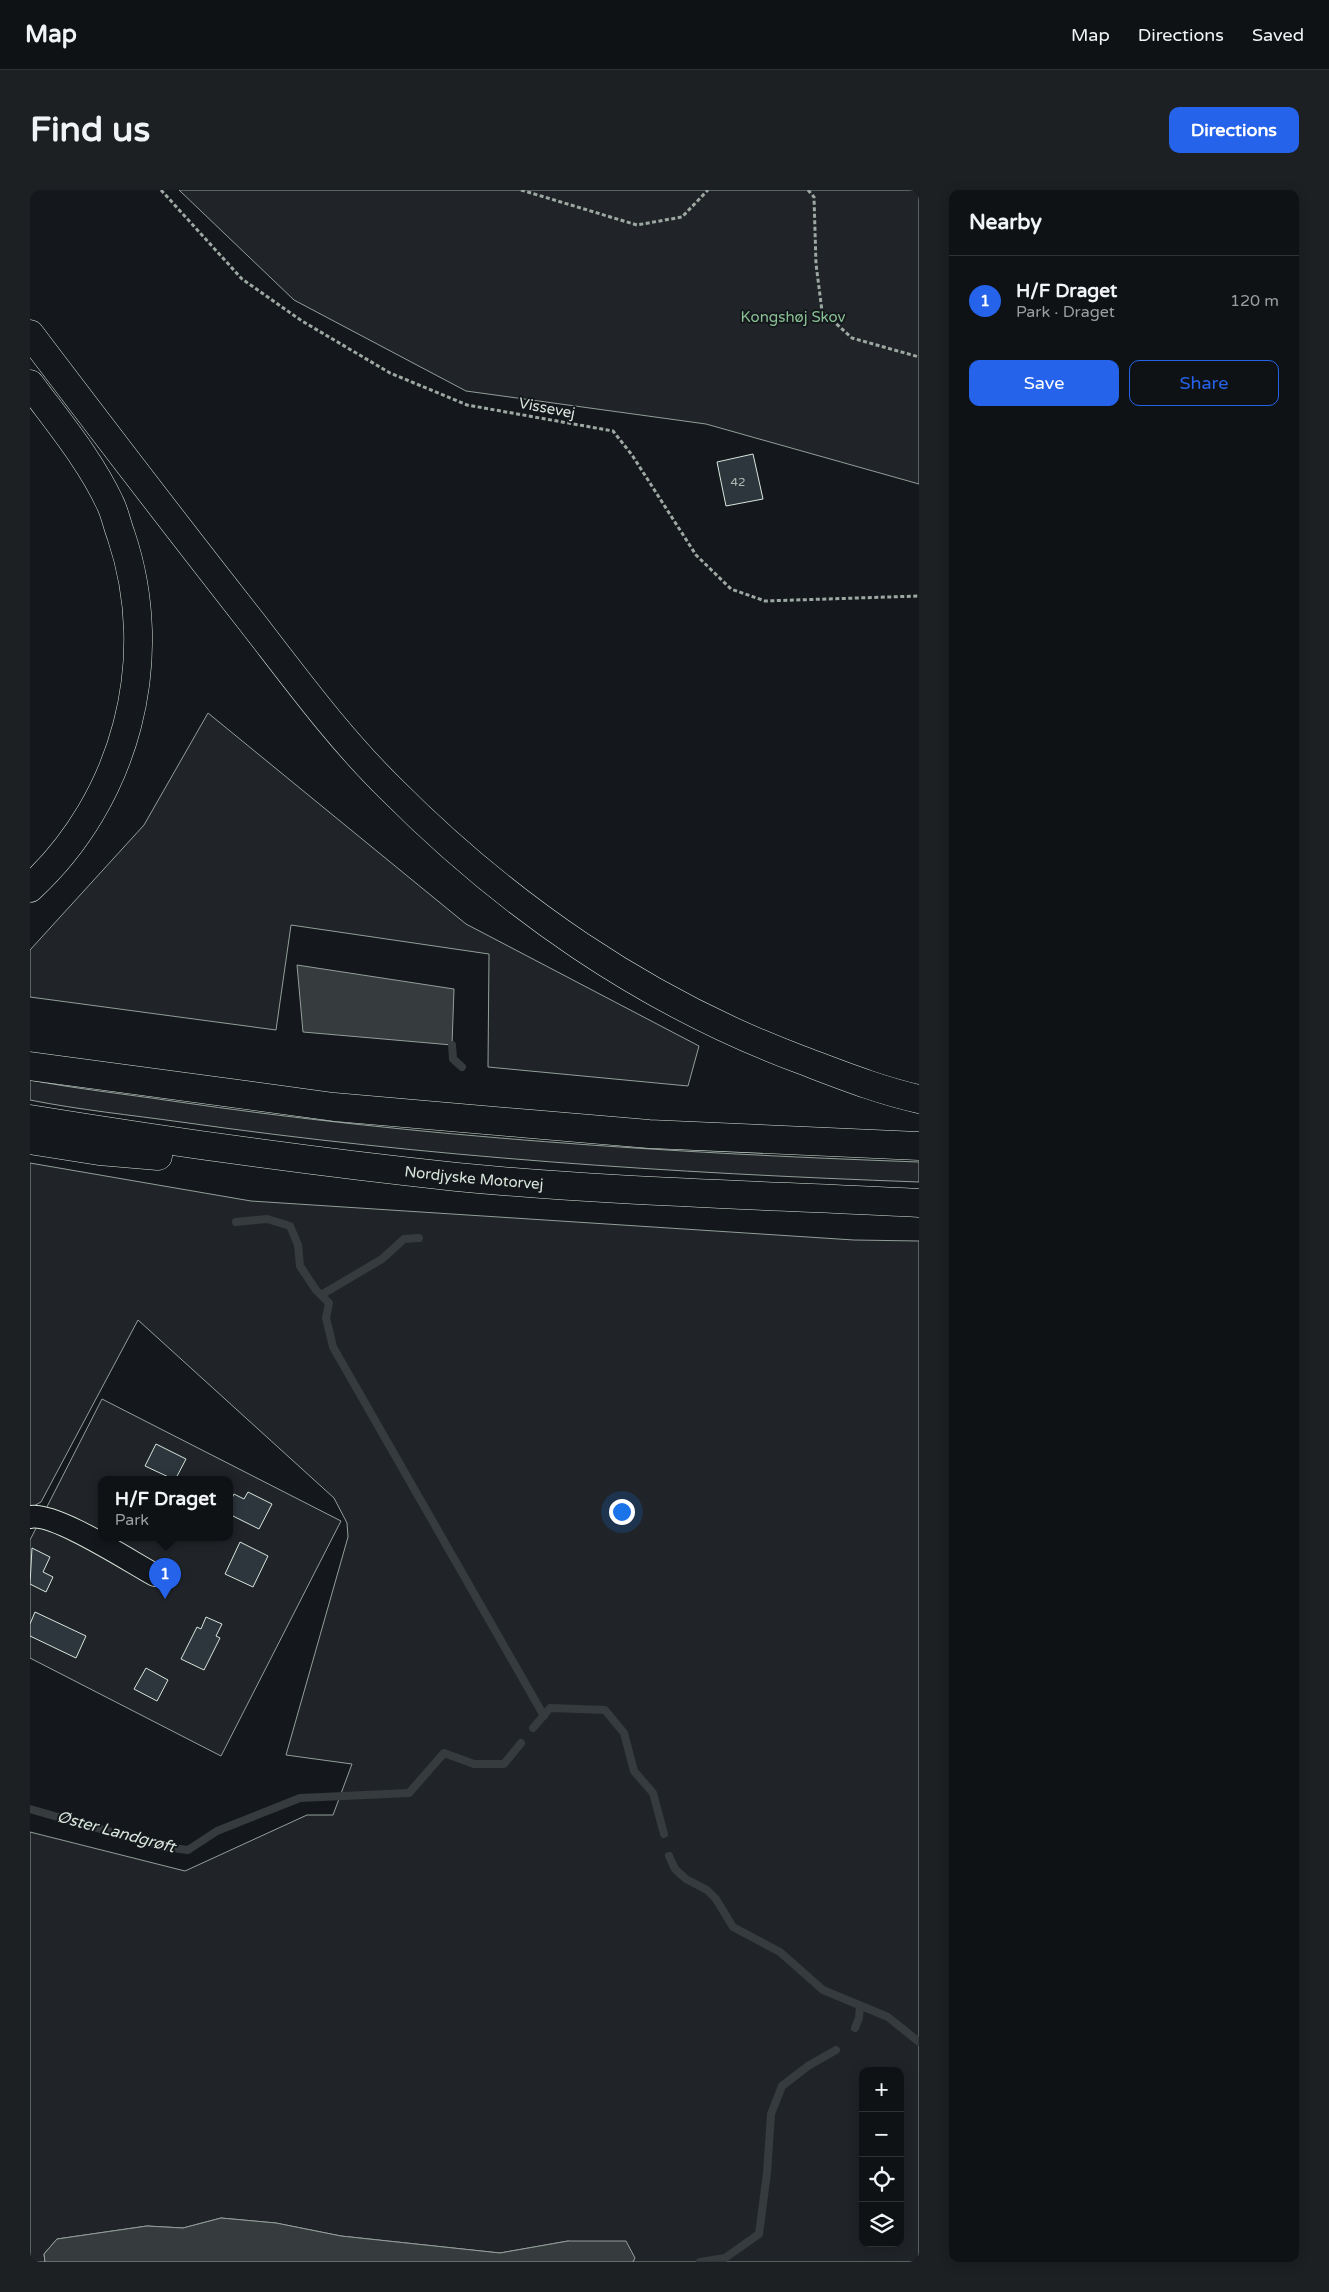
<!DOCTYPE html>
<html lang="en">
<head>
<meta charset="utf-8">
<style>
  :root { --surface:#0f1215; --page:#1d2022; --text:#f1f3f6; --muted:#9b9ea0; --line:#2f3234; --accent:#2563eb }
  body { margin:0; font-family:"Varela Round",sans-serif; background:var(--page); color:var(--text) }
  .controls { position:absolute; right:15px; bottom:15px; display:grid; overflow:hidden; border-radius:10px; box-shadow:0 2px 12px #0003 }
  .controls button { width:45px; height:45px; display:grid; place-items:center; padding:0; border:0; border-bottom:1px solid var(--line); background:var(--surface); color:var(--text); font:25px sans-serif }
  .you { position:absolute; left:591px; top:1321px; width:18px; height:18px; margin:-12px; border:4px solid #fff; border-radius:50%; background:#1a73e8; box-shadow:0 0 0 8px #1a73e833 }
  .badge { display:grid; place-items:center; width:32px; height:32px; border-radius:50%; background:var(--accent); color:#fff; font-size:16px; font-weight:700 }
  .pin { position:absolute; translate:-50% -41px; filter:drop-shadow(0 1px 2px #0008) }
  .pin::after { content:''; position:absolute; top:26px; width:18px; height:15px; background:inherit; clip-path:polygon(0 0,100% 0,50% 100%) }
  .popup { position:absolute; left:68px; top:1286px; width:135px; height:65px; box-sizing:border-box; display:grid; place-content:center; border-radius:10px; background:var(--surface); filter:drop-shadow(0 1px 4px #0005); font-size:16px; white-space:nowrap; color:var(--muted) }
  .popup b { font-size:19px; color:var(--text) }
  .popup::after { content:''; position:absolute; left:50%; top:100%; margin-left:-10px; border:10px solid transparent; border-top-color:var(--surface) }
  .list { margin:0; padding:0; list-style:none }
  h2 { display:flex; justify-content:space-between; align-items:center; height:65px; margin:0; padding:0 20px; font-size:21px }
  h2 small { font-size:16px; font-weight:400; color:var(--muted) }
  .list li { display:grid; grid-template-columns:32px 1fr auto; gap:15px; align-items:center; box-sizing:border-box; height:90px; padding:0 20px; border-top:1px solid var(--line) }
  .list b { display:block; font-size:19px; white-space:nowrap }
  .list p { margin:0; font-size:16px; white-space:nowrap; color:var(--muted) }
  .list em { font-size:16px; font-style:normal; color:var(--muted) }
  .actions { display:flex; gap:10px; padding:15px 20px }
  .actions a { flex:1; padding:11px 0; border:1px solid var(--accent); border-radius:10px; text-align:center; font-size:18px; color:var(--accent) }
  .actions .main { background:var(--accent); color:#fff }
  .icon { flex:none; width:28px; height:28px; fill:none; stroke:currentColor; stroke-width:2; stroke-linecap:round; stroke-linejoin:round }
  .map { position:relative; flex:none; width:889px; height:2072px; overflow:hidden; border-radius:10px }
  header { display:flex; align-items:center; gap:30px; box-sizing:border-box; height:70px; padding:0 25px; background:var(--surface); border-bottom:1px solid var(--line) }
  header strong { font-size:24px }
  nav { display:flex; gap:28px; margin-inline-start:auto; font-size:18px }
  .intro { display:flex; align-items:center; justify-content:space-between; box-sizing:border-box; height:120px; padding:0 30px }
  h1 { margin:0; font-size:35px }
  .button { padding:12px 22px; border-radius:10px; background:var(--accent); color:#fff; font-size:18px; font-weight:700 }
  main { display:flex; gap:30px; padding:0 30px }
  aside { flex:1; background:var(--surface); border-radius:10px; box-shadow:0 2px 12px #0003 }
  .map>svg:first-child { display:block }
</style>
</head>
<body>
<header>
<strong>Map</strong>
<nav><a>Map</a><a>Directions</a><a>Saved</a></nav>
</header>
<div class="intro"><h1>Find us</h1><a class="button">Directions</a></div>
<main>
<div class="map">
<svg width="889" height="2072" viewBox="0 0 889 2072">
  <rect width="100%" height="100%" fill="#14181c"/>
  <!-- green -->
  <g fill="#202428" stroke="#939e99" fill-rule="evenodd">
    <polygon points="149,0 889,0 889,294 676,234 436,201 264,110"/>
    <polygon points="178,523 436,734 669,856 658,896 458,877 459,764 261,735 246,840 0,807 0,760 114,635"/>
    <path d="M0 890C47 899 95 904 142 911 390 947 639 963 889 972V992C641 983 397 967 151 932 101 925 50 920 0 910Z"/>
    <path d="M0 973 221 1011 824 1050 889 1051V2072H603L604 2067 538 2051 470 2063 311 2046 246 2033 191 2028 153 2038 117 2036 27 2049 14 2064 15 2072H0V1642L155 1681 277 1625H303L322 1574 256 1565 318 1347 317 1333 304 1308 108 1130 11 1312 0 1318ZM833 1881H870V2053H833Z"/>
    <path d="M72 1209 311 1331 191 1566 0 1468V1350ZM71 1290H199V1348H71Z"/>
  </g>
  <!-- water -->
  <g fill="#363b3e" stroke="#939e99">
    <polygon points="267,775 424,799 422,855 273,842"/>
    <polygon points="191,2028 246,2033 311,2046 470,2063 538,2051 596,2051 605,2068 603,2072 15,2072 14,2064 27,2049 117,2036 153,2038"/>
  </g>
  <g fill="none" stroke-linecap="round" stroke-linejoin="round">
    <!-- stream -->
    <g stroke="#363b3e" stroke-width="8">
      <polyline points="422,855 423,869 432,877"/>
      <polyline points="206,1032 237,1029 260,1036 268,1055 270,1076 286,1100 299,1113 296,1128 303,1157 514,1526"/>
      <polyline points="291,1105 352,1069 374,1049 389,1048"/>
      <polyline points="503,1538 520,1518 575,1520 594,1543 604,1581 623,1603 634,1644"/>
      <polyline points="0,1619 134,1657 158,1660 187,1641 270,1608 379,1603 414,1563 444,1574 474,1574 491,1553"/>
      <polyline points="639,1666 645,1679 656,1689 677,1700 686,1709 703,1737 750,1762 793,1800 858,1827 889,1852"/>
      <polyline points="825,1838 829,1828 830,1816"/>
      <polyline points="670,2072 695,2068 729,2044 737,1983 741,1924 752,1896 778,1876 806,1860"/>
    </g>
  </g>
  <!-- building -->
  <g fill="#2c363c" stroke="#d8e6dc">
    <polygon points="723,264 733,309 696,316 687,272"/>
    <polygon points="126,1254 156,1269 145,1290 115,1276"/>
    <polygon points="218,1302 242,1314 229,1339 199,1324 199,1314 204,1304 214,1309"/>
    <polygon points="210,1352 238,1366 223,1397 195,1384"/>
    <polygon points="2,1358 20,1367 13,1382 23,1387 16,1402 0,1394"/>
    <polygon points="5,1422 56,1446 46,1468 0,1446 0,1434"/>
    <polygon points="176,1427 192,1434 186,1446 190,1448 174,1480 151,1469 167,1437 171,1439"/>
    <polygon points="116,1478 138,1490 127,1511 104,1499"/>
  </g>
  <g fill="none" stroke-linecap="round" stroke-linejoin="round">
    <defs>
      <path id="street" d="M0 1327C25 1322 99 1371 125 1385"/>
      <g id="highway">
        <path d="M0 144C72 239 144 333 217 426 263 485 307 546 360 598 476 715 614 811 769 869 809 884 848 900 889 909"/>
        <path d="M0 194C28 232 60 270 80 313 85 323 87 335 91 345 133 470 96 609 0 698"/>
        <polyline points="0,876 304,917 501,934 619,944 889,956"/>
        <path id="s1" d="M0 929C142 952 284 972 427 987 581 1002 735 1005 889 1013"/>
        <polyline points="0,950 69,961 128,966"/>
      </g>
    </defs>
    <!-- street casing -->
    <use href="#street" stroke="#d8e6dc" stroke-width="24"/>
    <!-- highway casing -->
    <use href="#highway" stroke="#d8e6dc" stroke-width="29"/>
    <!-- path -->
    <g stroke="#9da8a2" stroke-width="3" stroke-dasharray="4 2.5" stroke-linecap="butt">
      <polyline points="131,0 212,89 272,131 360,183 437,215 583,241 602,265 666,365 701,399 735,411 889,406"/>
      <polyline points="491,0 607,35 652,27 678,0"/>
      <polyline points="778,0 784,7 786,74 792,121 822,148 889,167"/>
    </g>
    <!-- street -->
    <use href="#street" stroke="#14181c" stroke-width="22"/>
    <!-- highway -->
    <use href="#highway" stroke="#14181c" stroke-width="28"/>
  </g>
  <g text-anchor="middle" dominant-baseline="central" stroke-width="4" stroke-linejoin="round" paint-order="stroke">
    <!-- number labels -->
    <g font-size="12" fill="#adbab4">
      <text x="708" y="292">42</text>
    </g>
    <!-- park labels -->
    <g font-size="15" fill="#8ac095" stroke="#14181c">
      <text x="763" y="127">Kongshøj Skov</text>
    </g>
    <!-- street labels -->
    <g font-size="15" fill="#d8e6dc" stroke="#14181c">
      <text transform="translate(517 218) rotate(11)">Vissevej</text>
      <text stroke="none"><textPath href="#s1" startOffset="448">Nordjyske Motorvej</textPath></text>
    </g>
    <!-- water labels -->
    <g font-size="16" font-style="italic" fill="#d8e6dc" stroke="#14181c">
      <text transform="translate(86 1642) rotate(15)">Øster Landgrøft</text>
    </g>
  </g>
</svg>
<div class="controls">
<button>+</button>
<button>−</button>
<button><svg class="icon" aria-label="locate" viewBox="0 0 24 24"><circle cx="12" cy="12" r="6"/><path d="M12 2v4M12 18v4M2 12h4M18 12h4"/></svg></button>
<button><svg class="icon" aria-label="layers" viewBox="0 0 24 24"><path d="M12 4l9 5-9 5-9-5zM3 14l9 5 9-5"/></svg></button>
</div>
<div class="you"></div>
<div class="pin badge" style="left:135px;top:1409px">1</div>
<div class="popup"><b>H/F Draget</b>Park</div>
</div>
<aside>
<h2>Nearby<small></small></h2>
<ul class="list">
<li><span class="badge">1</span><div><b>H/F Draget</b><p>Park · Draget</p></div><em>120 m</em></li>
</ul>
<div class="actions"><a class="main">Save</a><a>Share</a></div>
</aside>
</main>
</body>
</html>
